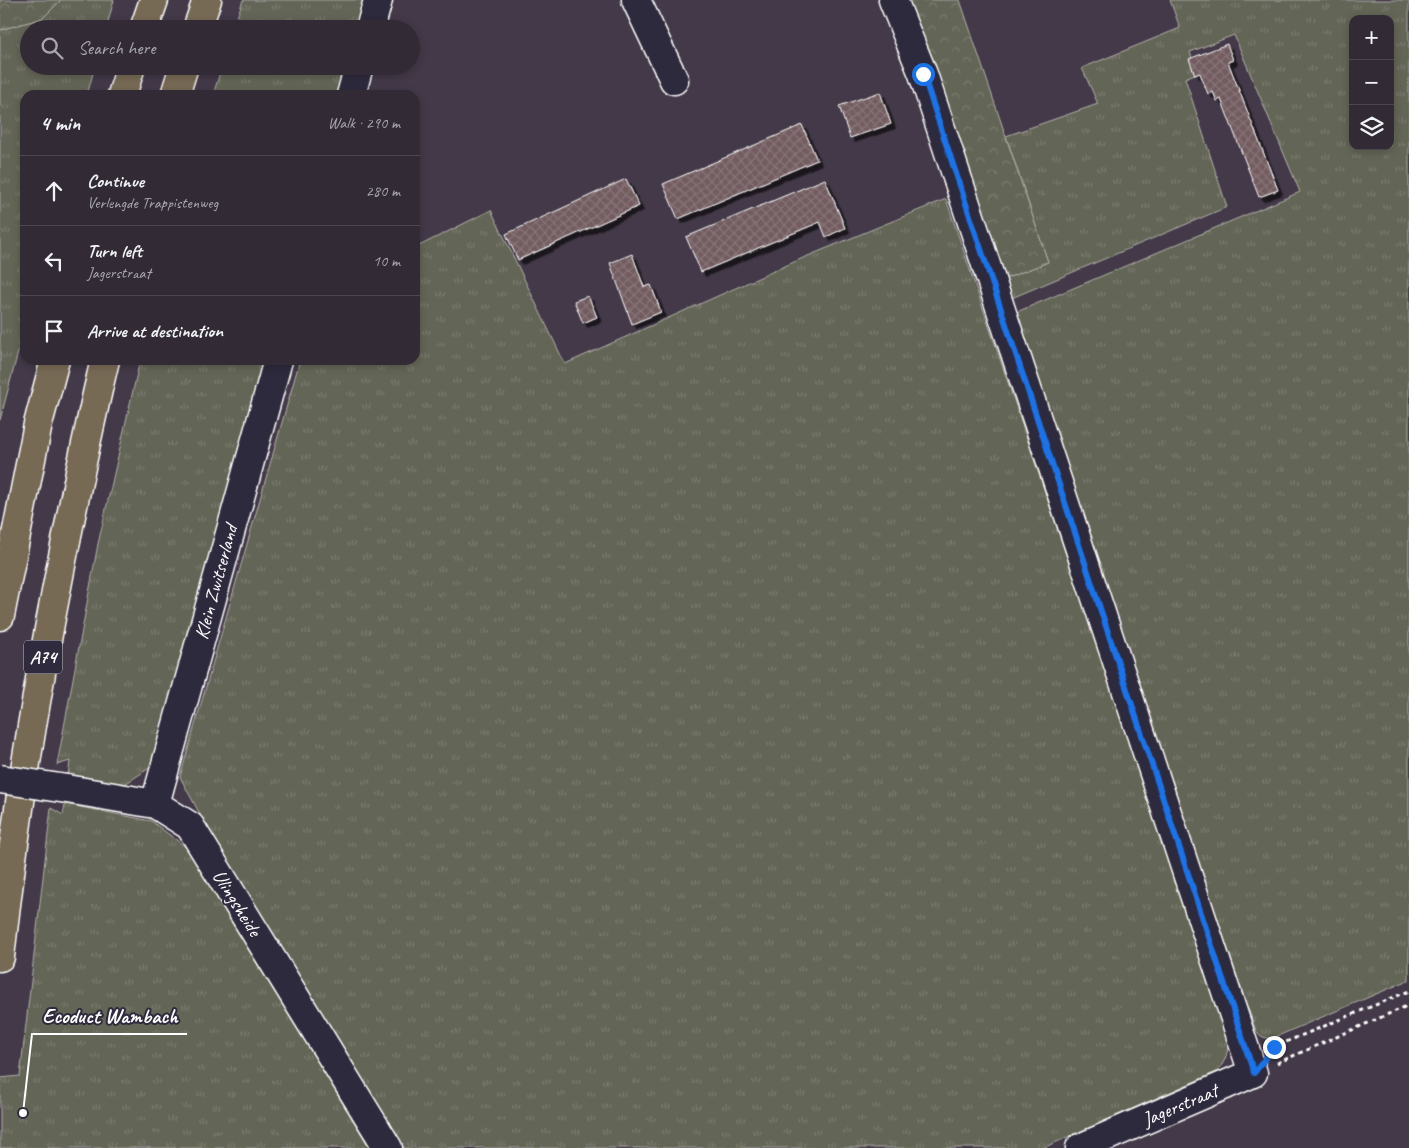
<!DOCTYPE html>
<html lang="en">
<head>
<meta charset="utf-8">
<style>
  :root { --surface:#322b36; --page:#3d3742; --text:#f1f3f6; --muted:#a8a7ad; --line:#4d4751 }
  body { margin:0; font-family:Caveat,sans-serif; background:var(--page); color:var(--text) }
  .controls { position:absolute; right:15px; top:15px; display:grid; overflow:hidden; border-radius:10px; box-shadow:0 2px 8px #0003 }
  .controls button { width:45px; height:45px; display:grid; place-items:center; padding:0; border:0; border-bottom:1px solid var(--line); background:var(--surface); color:var(--text); font:25px sans-serif }
  .stop { position:absolute; width:15px; height:15px; margin:-11px; border:4px solid #1a73e8; border-radius:50%; background:#fff }
  .stop.end { background:#1a73e8; border-color:#fff; box-shadow:0 1px 5px #0008 }
  .list { margin:0; padding:0; list-style:none }
  h2 { display:flex; justify-content:space-between; align-items:center; height:65px; margin:0; padding:0 20px; font-size:21px }
  h2 small { font-size:16px; font-weight:400; color:var(--muted) }
  .list li { display:grid; grid-template-columns:32px 1fr auto; gap:15px; align-items:center; box-sizing:border-box; height:70px; padding:0 20px; border-top:1px solid var(--line) }
  .list b { display:block; font-size:19px; white-space:nowrap }
  .list p { margin:0; font-size:16px; white-space:nowrap; color:var(--muted) }
  .list em { font-size:16px; font-style:normal; color:var(--muted) }
  .icon { flex:none; width:28px; height:28px; fill:none; stroke:currentColor; stroke-width:2; stroke-linecap:round; stroke-linejoin:round }
  .map { position:relative; flex:none; width:1409px; height:1148px; overflow:hidden }
  .search { position:absolute; background:var(--surface); box-shadow:0 2px 8px #0003; left:20px; top:20px; width:400px; height:55px; display:flex; align-items:center; gap:12px; box-sizing:border-box; padding:0 18px; border-radius:28px; color:var(--muted); font-size:19px }
  .panel { position:absolute; background:var(--surface); box-shadow:0 2px 8px #0003; left:20px; top:90px; width:400px; height:275px; border-radius:15px }
  .map>svg:first-child { display:block }
</style>
</head>
<body>
<div class="map">
<svg width="1409" height="1148" viewBox="0 0 1409 1148">
  <defs>
    <pattern id="grass-tufts" width="24" height="20" patternUnits="userSpaceOnUse" patternTransform="scale(1.25)"><rect width="24" height="20" fill="#646557"/><path d="M3 7l-1-3M5 7V3M7 7l1-3M15 17l-1-3M17 17v-4M19 17l1-3" fill="none" stroke="#7b7c70"/></pattern>
    <pattern id="forest-crowns" width="20" height="18" patternUnits="userSpaceOnUse" patternTransform="scale(1.25)"><rect width="20" height="18" fill="#646557"/><path d="M2 6a3 3 0 1 1 6 0M12 15a3 3 0 1 1 6 0" fill="none" stroke="#7b7c70"/></pattern>
    <pattern id="building-cross-hatch" width="8" height="8" patternUnits="userSpaceOnUse" patternTransform="scale(1.25)"><rect width="8" height="8" fill="#725b60"/><path d="M0 0l8 8M0 8l8-8" fill="none" stroke="#877478"/></pattern>
    <filter id="shadow"><feDropShadow dx="4.5" dy="4.5" stdDeviation="0" flood-color="#0009"/></filter>
  </defs>
  <rect width="100%" height="100%" fill="#433948"/>
  <filter id="ink" filterUnits="userSpaceOnUse"><feTurbulence type="fractalNoise" baseFrequency=".02" numOctaves="2"/><feDisplacementMap in="SourceGraphic" scale="10" xChannelSelector="R" yChannelSelector="G"/><feConvolveMatrix kernelMatrix="1 2 1 2 8 2 1 2 1" color-interpolation-filters="sRGB"/></filter>
  <g filter="url(#ink)">
    <!-- grass -->
    <g fill="url(#grass-tufts)" stroke="#b2b2ab" fill-rule="evenodd">
      <polygon points="61,0 114,0 106,29 29,29 29,66 95,66 87,95 25,95 25,326 0,420 0,30 43,18"/>
      <polygon points="243,0 363,0 355,29 233,29"/>
      <path d="M1170 0H1409V980L1273 1038C1265 1039 1261 1037 1256 1031L1135 682 1012 314 1300 192 1234 35 1190 52 1197 73 1185 78 1227 207 1007 300 999 281 1048 262 1006 136 1098 104 1082 68 1180 28ZM1353 19H1390V146H1353Z"/>
      <polygon points="222,66 345,66 337,95 213,95"/>
      <path d="M946 199 1226 1028C1229 1048 1229 1055 1218 1071L1043 1148H404L217 846 180 777 300 360H415V248L491 210 565 364 803 258Z"/>
      <polygon points="140,360 264,360 154,765 125,784 68,776 70,761 57,765 98,544"/>
      <polygon points="65,804 151,821 187,848 370,1148 0,1148 0,1078 20,1076 51,808 63,815"/>
    </g>
    <!-- forest -->
    <g fill="url(#forest-crowns)" stroke="#b2b2ab">
      <polygon points="0,0 61,0 43,18 0,30"/>
      <polygon points="902,0 960,0 1048,262 999,281"/>
    </g>
    <!-- building -->
    <g fill="url(#building-cross-hatch)" stroke="#fff" filter="url(#shadow)">
      <polygon points="1227,44 1233,60 1228,62 1278,190 1259,197 1221,99 1217,101 1213,92 1208,94 1200,73 1195,75 1189,59"/>
      <polygon points="880,92 891,124 850,138 839,106"/>
      <polygon points="802,125 817,160 678,219 663,184"/>
      <polygon points="626,179 639,206 518,260 506,234"/>
      <polygon points="825,179 845,228 826,237 820,222 701,272 686,237"/>
      <polygon points="632,254 644,287 651,285 661,312 632,324 610,263"/>
      <polygon points="588,296 597,317 583,323 574,301"/>
    </g>
    <g fill="none" stroke-linecap="round" stroke-linejoin="round">
      <defs>
        <g id="minor">
          <polyline points="636,0 674,80"/>
          <polyline points="893,0 923,74 1253,1073 1080,1148"/>
          <polyline points="370,29 378,0"/>
          <polyline points="351,95 359,66"/>
          <polyline points="67,789 155,804 190,826 388,1148"/>
          <polyline points="155,804 278,360"/>
        </g>
        <g id="highway">
          <polyline points="144,29 154,0"/>
          <polyline points="197,29 207,0"/>
          <polyline points="122,95 131,66"/>
          <polyline points="175,95 184,66"/>
          <polyline points="0,616 38,424 55,360"/>
          <path d="M0 957C14 827 35 699 60 571 74 500 88 430 105 360"/>
        </g>
      </defs>
      <!-- minor casing -->
      <use href="#minor" stroke="#fff" stroke-width="31"/>
      <!-- highway casing -->
      <use href="#highway" stroke="#fff" stroke-width="31"/>
      <!-- path -->
      <g stroke="#fff" stroke-width="3" stroke-dasharray="4 4" stroke-linecap="butt">
        <polyline points="1272,1049 1281,1044 1409,991"/>
        <polyline points="1277,1063 1409,1005"/>
      </g>
      <!-- minor -->
      <use href="#minor" stroke="#2f2a3d" stroke-width="28"/>
      <!-- highway -->
      <use href="#highway" stroke="#776a54" stroke-width="28"/>
      <defs>
        <polyline id="minor-bridge" points="0,779 67,789"/>
      </defs>
      <!-- minor-bridge casing -->
      <use href="#minor-bridge" stroke="#fff" stroke-width="31" stroke-linecap="butt"/>
      <!-- minor-bridge -->
      <use href="#minor-bridge" stroke="#2f2a3d" stroke-width="28"/>
    </g>
  </g>
  <g fill="none" stroke-linecap="round" stroke-linejoin="round" filter="url(#ink)">
    <!-- route -->
    <polyline stroke="#1a73e8" stroke-width="6" points="923,74 1254,1073 1274,1047"/>
  </g>
  <g text-anchor="middle" dominant-baseline="central" stroke-width="4" stroke-linejoin="round" paint-order="stroke">
    <!-- shield labels -->
    <rect fill="#2f2a3d" stroke="#c1bfc5" stroke-width="1" x="24" y="640.5" width="38" height="33" rx="4"/>
    <g font-size="19" font-weight="bold" fill="#fff">
      <text x="43" y="657">A74</text>
    </g>
    <!-- street labels -->
    <g font-size="20" fill="#fff" stroke="#2f2a3d">
      <text transform="translate(216 582) rotate(-75)">Klein Zwitserland</text>
      <text transform="translate(237 903) rotate(58)">Ulingsheide</text>
      <text transform="translate(1180 1105) rotate(-23)">Jagerstraat</text>
    </g>
  </g>
  <!-- callouts -->
  <path fill="none" stroke="#fff" stroke-width="2" d="M23 1113L32 1034H187"/>
  <circle fill="#fff" stroke="#2f2a3d" stroke-width="2" cx="23" cy="1113" r="5"/>
  <g font-size="21" text-anchor="middle" font-weight="bold" fill="#fff" stroke="#2f2a3d" stroke-width="4" stroke-linejoin="round" paint-order="stroke">
    <text x="110" y="1023">Ecoduct Wambach</text>
  </g>
</svg>
<div class="controls">
<button>+</button>
<button>−</button>
<button><svg class="icon" aria-label="layers" viewBox="0 0 24 24"><path d="M12 4l9 5-9 5-9-5zM3 14l9 5 9-5"/></svg></button>
</div>
<div class="stop" style="left:923px;top:74px"></div>
<div class="stop end" style="left:1274px;top:1047px"></div>
<div class="search"><svg class="icon" aria-label="search" viewBox="0 0 24 24"><circle cx="10" cy="10" r="6"/><path d="M15 15l6 6"/></svg>Search here</div>
<section class="panel">
<h2>4 min<small>Walk · 290 m</small></h2>
<ul class="list">
<li><svg class="icon" aria-label="ahead" viewBox="0 0 24 24"><path d="M12 20V5M6 11l6-6 6 6"/></svg><div><b>Continue</b><p>Verlengde Trappistenweg</p></div><em>280 m</em></li>
<li><svg class="icon" aria-label="left" viewBox="0 0 24 24"><path d="M17 20v-9H6M10 6l-5 5 5 5"/></svg><div><b>Turn left</b><p>Jagerstraat</p></div><em>10 m</em></li>
<li><svg class="icon" aria-label="arrive" viewBox="0 0 24 24"><path d="M6 21V4h12l-3 4 3 4H6"/></svg><div><b>Arrive at destination</b></div></li>
</ul>
</section>
</div>
</body>
</html>
